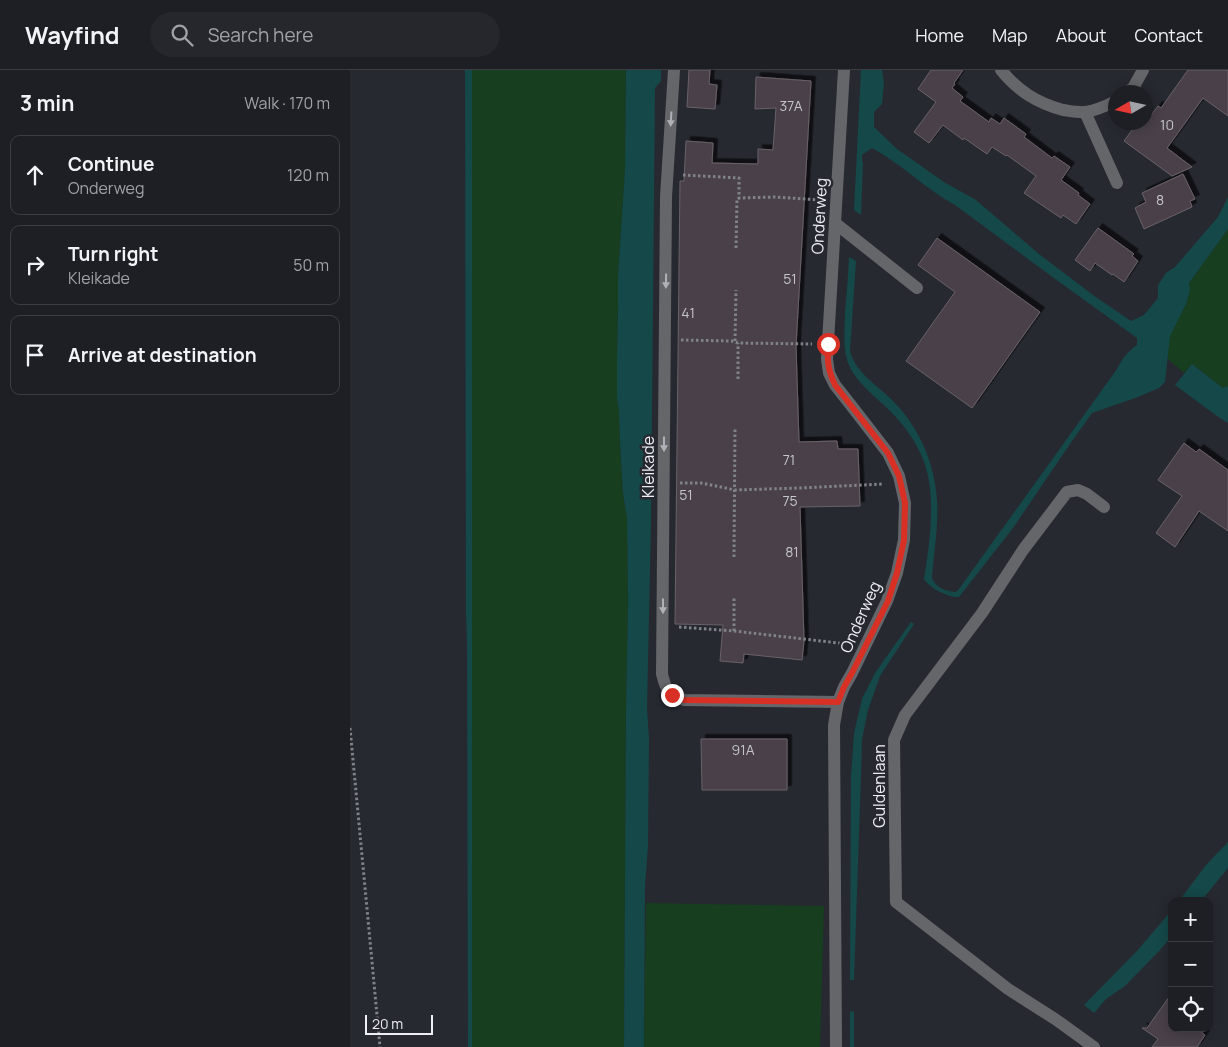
<!DOCTYPE html>
<html lang="en">
<head>
<meta charset="utf-8">
<style>
  :root { --surface:#1d1f25; --page:#25272d; --text:#f1f3f6; --muted:#a0a2a7; --line:#3b3d42 }
  body { margin:0; font-family:Manrope,sans-serif; background:var(--page); color:var(--text) }
  .controls { position:absolute; right:15px; bottom:15px; display:grid; overflow:hidden; border-radius:10px; box-shadow:0 2px 12px #0003 }
  .controls button { width:45px; height:45px; display:grid; place-items:center; padding:0; border:0; border-bottom:1px solid var(--line); background:var(--surface); color:var(--text); font:25px sans-serif }
  .compass { position:absolute; left:758px; top:15px; width:45px; height:45px; border-radius:50%; background:var(--surface); box-shadow:0 2px 12px #0003; rotate:261deg }
  .scale { position:absolute; left:15px; bottom:12px; width:68px; box-sizing:border-box; padding-left:5px; border:2px solid #edeff4; border-top:0; font-size:14px; line-height:18px; white-space:nowrap; color:#edeff4; -webkit-text-stroke:4px #272931; paint-order:stroke }
  .stop { position:absolute; width:15px; height:15px; margin:-11px; border:4px solid #d93025; border-radius:50%; background:#fff }
  .stop.end { background:#d93025; border-color:#fff; box-shadow:0 1px 5px #0008 }
  .list { margin:0; padding:0; list-style:none }
  h2 { display:flex; justify-content:space-between; align-items:center; height:65px; margin:0; padding:0 20px; font-size:21px }
  h2 small { font-size:16px; font-weight:400; color:var(--muted) }
  .list li { display:grid; grid-template-columns:32px 1fr auto; gap:15px; align-items:center; box-sizing:border-box; height:80px; margin:0 10px 10px; padding:0 10px; border:1px solid var(--line); border-radius:10px }
  .list b { display:block; font-size:19px; white-space:nowrap }
  .list p { margin:0; font-size:16px; white-space:nowrap; color:var(--muted) }
  .list em { font-size:16px; font-style:normal; color:var(--muted) }
  .icon { flex:none; width:28px; height:28px; fill:none; stroke:currentColor; stroke-width:2; stroke-linecap:round; stroke-linejoin:round }
  .map { position:relative; flex:none; width:878px; height:977px; overflow:hidden }
  header { display:flex; align-items:center; gap:30px; box-sizing:border-box; height:70px; padding:0 25px; background:var(--surface); border-bottom:1px solid var(--line) }
  header strong { font-size:24px }
  nav { display:flex; gap:28px; margin-inline-start:auto; font-size:18px }
  .search { width:350px; height:45px; background:var(--page); display:flex; align-items:center; gap:12px; box-sizing:border-box; padding:0 18px; border-radius:28px; color:var(--muted); font-size:19px }
  main { display:flex }
  aside { flex:1; background:var(--surface) }
  .map>svg:first-child { display:block }
</style>
</head>
<body>
<header>
<strong>Wayfind</strong>
<div class="search"><svg class="icon" aria-label="search" viewBox="0 0 24 24"><circle cx="10" cy="10" r="6"/><path d="M15 15l6 6"/></svg>Search here</div>
<nav><a>Home</a><a>Map</a><a>About</a><a>Contact</a></nav>
</header>
<main>
<aside>
<h2>3 min<small>Walk · 170 m</small></h2>
<ul class="list">
<li><svg class="icon" aria-label="ahead" viewBox="0 0 24 24"><path d="M12 20V5M6 11l6-6 6 6"/></svg><div><b>Continue</b><p>Onderweg</p></div><em>120 m</em></li>
<li><svg class="icon" aria-label="right" viewBox="0 0 24 24"><path d="M7 20v-9h11M14 6l5 5-5 5"/></svg><div><b>Turn right</b><p>Kleikade</p></div><em>50 m</em></li>
<li><svg class="icon" aria-label="arrive" viewBox="0 0 24 24"><path d="M6 21V4h12l-3 4 3 4H6"/></svg><div><b>Arrive at destination</b></div></li>
</ul>
</aside>
<div class="map">
<svg width="878" height="977" viewBox="0 0 878 977">
  <defs>
    <filter id="shadow"><feDropShadow dx="4.5" dy="-4.5" stdDeviation="0" flood-color="#0009"/></filter>
  </defs>
  <rect width="100%" height="100%" fill="#272931"/>
  <!-- green -->
  <g fill="#163e1f">
    <polygon points="122,0 276,0 275,101 268,206 268,241 267,287 267,328 269,341 270,374 273,423 277,448 278,532 276,636 274,977 122,977"/>
    <path d="M878 159V316L873 318 842 294 834 303 818 289C818 281 818 272 820 265 827 247 841 234 839 213Z"/>
    <polygon points="296,833 474,836 470,977 294,977"/>
  </g>
  <!-- water -->
  <g fill="#154849">
    <polygon points="115,0 122,0 122,977 118,977 117,573 116,544"/>
    <polygon points="276,0 311,0 311,11 305,18 301,453 297,638 299,669 298,776 295,816 294,977 274,977 276,636 278,532 277,448 273,423 270,374 269,341 267,328 267,287 268,241 268,206 275,100"/>
    <path d="M511 0H532L534 13 532 34 524 42V57L547 79 594 112 626 130 689 184 743 225 781 251 794 245 808 228V215L816 203 825 197 868 147 878 127V159L839 213 840 221 836 234 820 266 815 312 809 318 788 327 742 343 722 371 663 458 609 527C599 528 579 518 574 509 579 478 584 443 579 411 575 384 558 358 538 339 523 324 501 309 496 286 493 272 495 255 495 241 497 223 498 205 499 187L506 191 500 281C506 304 529 316 544 332 567 355 582 388 586 420 590 449 584 479 582 508 585 517 597 522 606 522L609 519 767 299C772 289 778 281 787 275V268L701 206 605 135C575 119 552 94 522 78L512 85V91L513 92 511 145 504 140Z"/>
    <polygon points="842,294 873,318 878,316 878,353 867,346 825,315"/>
    <polygon points="561,552 564,554 530,606 518,640 512,669 511,706 504,910 500,910 501,706 504,663 512,629 525,603"/>
    <polygon points="878,772 878,798 851,831 829,831 856,795"/>
    <polygon points="822,840 822,866 810,880 775,916 756,929 744,943 734,935 786,882"/>
    <polygon points="500,941 504,942 504,977 500,977"/>
  </g>
  <!-- building -->
  <g fill="#494148" stroke="#6a6168" filter="url(#shadow)">
    <polygon points="339,0 360,0 359,14 367,15 365,39 337,37"/>
    <polygon points="581,0 613,0 604,13 605,14 602,18 613,27 610,31 639,52 641,48 650,54 654,48 676,64 674,67 702,88 704,86 720,97 711,110 729,123 728,125 740,134 726,154 713,145 711,148 674,123 686,106 657,85 656,86 642,77 637,84 614,68 613,70 593,55 579,73 564,62 586,32 568,19"/>
    <polygon points="838,0 878,0 878,46 853,28 817,78 842,97 822,106 774,71 788,52 796,52 808,36 811,38"/>
    <polygon points="406,7 461,11 446,276 449,372 487,371 488,379 508,379 510,436 450,437 454,571 452,590 394,584 393,593 370,591 373,555 325,554 330,111 334,111 336,71 363,73 362,93 408,94 408,79 423,80 426,38 405,39"/>
    <polygon points="833,104 845,129 840,131 842,137 794,159 785,138 796,132 792,123"/>
    <polygon points="748,158 784,184 782,186 788,191 774,212 763,204 762,205 745,193 740,201 725,190"/>
    <polygon points="587,168 690,242 622,338 556,291 605,222 568,195"/>
    <polygon points="834,373 846,382 849,379 878,400 878,461 849,441 825,477 806,463 832,426 808,410"/>
    <polygon points="351,669 437,669 437,720 352,720"/>
    <polygon points="822,923 822,958 846,958 855,965 847,977 802,977 808,969 792,958 797,958"/>
  </g>
  <g fill="none" stroke-linecap="round" stroke-linejoin="round">
    <!-- path -->
    <g stroke="#808289" stroke-width="3" stroke-dasharray="2.5 2.5" stroke-linecap="butt">
      <polyline points="333,105 389,108 389,128 425,127 470,130"/>
      <polyline points="386,178 387,129 389,128"/>
      <polyline points="331,270 382,271 388,273 462,274"/>
      <polyline points="385,271 386,220"/>
      <polyline points="388,309 388,273"/>
      <polyline points="330,413 351,413 385,420 450,418 533,414"/>
      <polyline points="384,487 385,358"/>
      <polyline points="329,557 384,561 497,574"/>
      <polyline points="384,561 384,528"/>
      <polyline points="0,658 30,977"/>
    </g>
    <!-- minor -->
    <g stroke="#65666a" stroke-width="12">
      <path d="M324 0 316 127 312 604C316 621 318 623 334 630L488 632"/>
      <path d="M651 0C668 21 687 33 713 40 720 41 729 43 736 42 747 40 756 36 766 31"/>
      <polyline points="777,22 783,18 793,0"/>
      <polyline points="735,42 767,113"/>
      <polyline points="485,153 567,218"/>
      <polyline points="486,977 484,655 488,632 494,617 502,603 537,531 547,503 554,470 555,433 549,406 538,383 500,334 485,315 479,303 477,289 494,0"/>
      <polyline points="744,977 705,949 658,919 546,832 544,670 555,645 632,543 673,480 717,422 728,420 737,424 754,437"/>
    </g>
  </g>
  <!-- one-way arrows -->
  <defs><path id="oneway-solid" d="M-6-.8H1V-3.2L6.5 0L1 3.2V.8H-6Z" transform="scale(1.25)"/></defs>
  <g fill="#b0b1b6">
    <use href="#oneway-solid" transform="translate(321 49) rotate(93)"/>
    <use href="#oneway-solid" transform="translate(316 211) rotate(91)"/>
    <use href="#oneway-solid" transform="translate(314 374) rotate(90)"/>
    <use href="#oneway-solid" transform="translate(313 536) rotate(90)"/>
  </g>
  <g fill="none" stroke-linecap="round" stroke-linejoin="round">
    <!-- route -->
    <path stroke="#d93025" stroke-width="6" d="M322 625 334 630 488 632 494 617 502 603 538 531 547 503 554 470 555 433 549 406 538 383 485 315C478 300 477 291 478 274"/>
  </g>
  <g text-anchor="middle" dominant-baseline="central" stroke-width="5" stroke-linejoin="round" paint-order="stroke">
    <!-- number labels -->
    <g font-size="14" fill="#c4c4c9">
      <text x="441" y="35">37A</text>
      <text x="817" y="54">10</text>
      <text x="810" y="129">8</text>
      <text x="440" y="208">51</text>
      <text x="338" y="242">41</text>
      <text x="439" y="389">71</text>
      <text x="336" y="424">51</text>
      <text x="440" y="430">75</text>
      <text x="442" y="481">81</text>
      <text x="393" y="679">91A</text>
    </g>
    <!-- street labels -->
    <g font-size="16" fill="#edeff4" stroke="#272931">
      <text transform="translate(469 146) rotate(-87)">Onderweg</text>
      <text transform="translate(298 397) rotate(-90)">Kleikade</text>
      <text transform="translate(510 547) rotate(-66)">Onderweg</text>
      <text transform="translate(529 716) rotate(-90)">Guldenlaan</text>
    </g>
  </g>
</svg>
<div class="controls">
<button>+</button>
<button>−</button>
<button><svg class="icon" aria-label="locate" viewBox="0 0 24 24"><circle cx="12" cy="12" r="6"/><path d="M12 2v4M12 18v4M2 12h4M18 12h4"/></svg></button>
</div>
<svg class="compass" viewBox="-18 -18 36 36"><path d="M0-13l5 13h-10z" fill="#e53935"/><path d="M0 13l5-13h-10z" fill="#a0a2a7"/></svg>
<div class="scale">20 m</div>
<div class="stop" style="left:478px;top:274px"></div>
<div class="stop end" style="left:322px;top:625px"></div>
</div>
</main>
</body>
</html>
